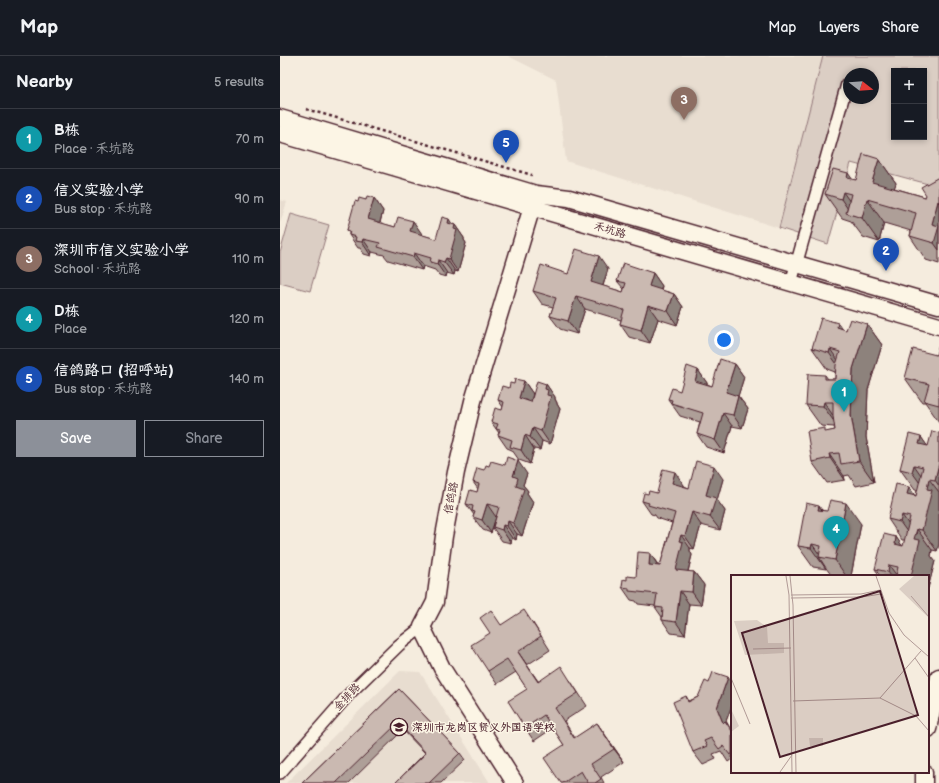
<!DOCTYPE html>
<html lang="en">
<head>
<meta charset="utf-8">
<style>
  :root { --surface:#171b24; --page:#242831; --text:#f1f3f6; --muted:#9ea1a6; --line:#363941; --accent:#8c9099 }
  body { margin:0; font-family:"Balsamiq Sans","LXGW WenKai TC",sans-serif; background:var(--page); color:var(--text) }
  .controls { position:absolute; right:12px; top:12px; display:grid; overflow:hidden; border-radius:0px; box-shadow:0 2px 6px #0003 }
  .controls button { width:36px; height:36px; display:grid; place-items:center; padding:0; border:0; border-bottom:1px solid var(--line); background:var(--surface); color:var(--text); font:20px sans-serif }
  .compass { position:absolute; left:563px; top:12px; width:36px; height:36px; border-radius:50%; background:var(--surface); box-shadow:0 2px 6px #0003; rotate:107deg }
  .you { position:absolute; left:444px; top:284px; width:14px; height:14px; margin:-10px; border:3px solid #fff; border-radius:50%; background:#1a73e8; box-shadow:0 0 0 6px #1a73e833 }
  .badge { display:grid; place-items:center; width:26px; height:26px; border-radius:50%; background:var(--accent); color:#fff; font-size:13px; font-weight:700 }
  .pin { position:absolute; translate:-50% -33px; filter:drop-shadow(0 1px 2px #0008) }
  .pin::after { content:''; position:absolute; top:21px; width:14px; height:12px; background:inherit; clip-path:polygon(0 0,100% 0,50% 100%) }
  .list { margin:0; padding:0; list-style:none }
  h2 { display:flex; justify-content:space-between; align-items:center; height:52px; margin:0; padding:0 16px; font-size:17px }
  h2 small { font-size:13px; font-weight:400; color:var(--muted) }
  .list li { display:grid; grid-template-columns:26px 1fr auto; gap:12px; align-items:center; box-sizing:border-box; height:60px; padding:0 16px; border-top:1px solid var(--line) }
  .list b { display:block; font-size:15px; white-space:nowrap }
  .list p { margin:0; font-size:13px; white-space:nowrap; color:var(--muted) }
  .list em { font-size:13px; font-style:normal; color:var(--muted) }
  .actions { display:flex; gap:8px; padding:12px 16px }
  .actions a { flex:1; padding:9px 0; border:1px solid var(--accent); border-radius:0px; text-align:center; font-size:14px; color:var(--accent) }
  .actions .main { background:var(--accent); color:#fff }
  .map { position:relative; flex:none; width:659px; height:727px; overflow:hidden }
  header { display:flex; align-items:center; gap:24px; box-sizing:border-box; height:56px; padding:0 20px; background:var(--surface); border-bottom:1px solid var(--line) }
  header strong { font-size:19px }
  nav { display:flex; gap:22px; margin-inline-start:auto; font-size:14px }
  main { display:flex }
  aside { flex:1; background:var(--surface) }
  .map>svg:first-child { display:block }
</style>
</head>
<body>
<header>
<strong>Map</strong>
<nav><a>Map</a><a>Layers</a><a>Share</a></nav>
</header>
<main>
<aside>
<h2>Nearby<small>5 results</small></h2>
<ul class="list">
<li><span class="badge" style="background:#0f9aa8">1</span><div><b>B栋</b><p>Place · 禾坑路</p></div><em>70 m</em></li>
<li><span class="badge" style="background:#1a4fb4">2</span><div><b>信义实验小学</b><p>Bus stop · 禾坑路</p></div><em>90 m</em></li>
<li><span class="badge" style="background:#8d6e63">3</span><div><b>深圳市信义实验小学</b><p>School · 禾坑路</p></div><em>110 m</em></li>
<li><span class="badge" style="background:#0f9aa8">4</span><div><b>D栋</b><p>Place</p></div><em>120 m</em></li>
<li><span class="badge" style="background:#1a4fb4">5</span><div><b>信鸽路口 (招呼站)</b><p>Bus stop · 禾坑路</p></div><em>140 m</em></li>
</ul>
<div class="actions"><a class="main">Save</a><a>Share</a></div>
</aside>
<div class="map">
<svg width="659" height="727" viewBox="0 0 659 727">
  <rect width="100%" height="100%" fill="#f5ecde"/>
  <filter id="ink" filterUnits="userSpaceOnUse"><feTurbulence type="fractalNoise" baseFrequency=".025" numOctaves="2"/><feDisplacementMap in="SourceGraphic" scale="8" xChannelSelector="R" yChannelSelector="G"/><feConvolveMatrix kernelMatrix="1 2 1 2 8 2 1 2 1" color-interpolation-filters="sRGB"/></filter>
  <g filter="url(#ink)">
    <!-- built -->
    <g fill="#e8ddd0">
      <polygon points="228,0 543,0 499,172 286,105 276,24"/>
      <polygon points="0,144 7,146 0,167"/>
      <polygon points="120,615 140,616 210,727 6,727"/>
    </g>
    <!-- green -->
    <g fill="#dbcec4" stroke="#927678" fill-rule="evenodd">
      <path d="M543 0H659V121L648 128 571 107 548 188 499 172ZM614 15H644V81H614ZM569 18H593V42H569Z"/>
      <polygon points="11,158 49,169 30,235 0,227 0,197"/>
    </g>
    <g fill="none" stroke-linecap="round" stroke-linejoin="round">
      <defs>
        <g id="street">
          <polyline points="511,227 567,28"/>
          <polyline points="0,717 71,636 119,589 142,571"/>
        </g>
        <g id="secondary">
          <polyline points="0,62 256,138 289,142 659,249"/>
          <polyline points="0,78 659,270"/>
          <polyline points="648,673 659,621"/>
          <polyline points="235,727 162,612 142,571 155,546 164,480 176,416 193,345 255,141"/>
          <polyline points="644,727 644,716"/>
        </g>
      </defs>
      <!-- street casing -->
      <use href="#street" stroke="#4a1f2b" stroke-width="14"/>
      <!-- secondary casing -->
      <use href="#secondary" stroke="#4a1f2b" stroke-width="19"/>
      <!-- path -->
      <polyline stroke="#4a1f2b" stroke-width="2.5" stroke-dasharray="3 3" stroke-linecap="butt" points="26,53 252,119"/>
      <!-- street -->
      <use href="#street" stroke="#fcf5e5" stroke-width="11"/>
      <!-- secondary -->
      <use href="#secondary" stroke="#fcf5e5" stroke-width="16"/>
    </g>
    <!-- wall -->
    <g fill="#ae9f98" stroke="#4a1f2b">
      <polygon points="599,103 616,127 614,132 645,141 659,121 659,208 646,204 630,180 631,175 604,167 599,186 583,181 571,165 562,162 545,138 573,124 576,124"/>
      <polygon points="94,142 103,155 100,167 115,171 133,165 142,179 156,183 173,168 175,169 184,182 184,184 186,187 178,216 175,215 174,219 167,217 166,221 159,219 155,214 143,210 142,214 108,204 104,199 92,196 91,200 84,198 80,192 78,192 69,179 69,177 67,174 78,146"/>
      <polygon points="328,213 323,230 343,236 344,233 337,225 373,217 382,230 381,234 394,238 403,251 397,269 378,263 370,287 349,281 340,268 341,264 305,253 297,278 280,273 270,260 273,251 262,248 253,235 288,218"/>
      <polygon points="558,267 562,273 566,274 587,268 602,289 588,334 586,381 594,426 576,430 569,419 564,420 565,424 547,427 532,406 547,376 555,374 554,371 541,370 526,349 545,319 548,323 555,323 555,316 547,313 532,292"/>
      <polygon points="659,289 659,366 645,346 642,346 625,322 656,299"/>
      <polygon points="455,308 464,321 458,340 468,353 462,372 452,370 444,397 426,391 417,378 420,366 400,360 388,343 400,335 418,314 427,327 427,328 432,330"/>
      <polygon points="244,325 253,338 266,328 275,341 275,343 277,347 277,348 280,353 270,388 262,385 260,394 254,393 250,408 239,404 232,394 227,392 218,379 219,377 211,366 222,354 223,351 218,344 229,332 234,328"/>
      <polygon points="659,377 659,488 657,495 652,494 651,500 655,505 648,532 648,520 600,520 595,513 616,481 622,490 623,490 625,484 622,484 608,463 629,431 635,440 636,440 637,434 635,434 620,413 641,381 647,390 648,390"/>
      <polygon points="204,414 247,418 243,429 248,435 247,437 253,446 242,480 237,478 236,484 232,482 231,487 222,485 213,472 211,477 203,474 193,461 194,459 186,448 197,436 198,433 193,426"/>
      <polygon points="443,423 437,444 445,455 440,474 421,469 414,493 410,492 410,495 412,499 408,516 414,516 424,529 421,549 409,548 405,579 391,577 382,564 382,561 375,551 375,550 358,548 356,545 351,544 342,531 347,524 356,521 370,497 379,510 380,510 392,467 377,462 375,459 371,458 362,445 368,438 377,437 404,429 404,430 409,432"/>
      <polygon points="542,454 581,468 571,520 552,520 546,512 546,513 533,511 518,490"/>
      <polygon points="253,567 270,594 247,609 258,625 290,624 307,650 284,665 295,682 317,667 344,706 321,721 324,727 281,727 284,689 273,672 254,685 245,672 247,633 236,616 217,628 208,615 221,569"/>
      <polygon points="429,627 452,627 452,649 446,665 452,675 452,703 448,706 441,695 433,698 436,703 423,709 413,696 406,640 409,645 418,641"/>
      <polygon points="119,633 180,697 185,704 161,727 115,727 145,697 123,674 69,727 22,727"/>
    </g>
    <!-- shaded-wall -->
    <g fill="#8d827c" stroke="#4a1f2b">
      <polygon points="599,103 616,127 609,149 592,126"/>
      <polygon points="568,117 585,141 567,122"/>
      <polygon points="563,136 580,160 572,159 561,143"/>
      <polygon points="94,142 103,155 97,177 88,163"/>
      <polygon points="587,143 604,167 599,186 582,162"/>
      <polygon points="658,145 659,146 659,194 654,187 652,168"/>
      <polygon points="169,163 174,171 175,169 184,182 184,184 186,187 178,216 169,203 168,167"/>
      <polygon points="133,165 142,178 139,189 130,175"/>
      <polygon points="83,183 92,196 91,200 82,186"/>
      <polygon points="134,197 143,210 142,214 133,201"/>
      <polygon points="319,200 328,213 320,239 311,226"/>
      <polygon points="166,202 175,215 174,219 164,206"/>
      <polygon points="158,204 167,217 166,221 157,208"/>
      <polygon points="373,217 382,230 378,243 369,230"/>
      <polygon points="394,238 403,251 397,269 388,255"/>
      <polygon points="296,240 305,253 297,278 288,265"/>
      <polygon points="368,249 378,263 370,287 361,274"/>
      <polygon points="558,267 573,289 557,271"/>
      <polygon points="587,268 602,289 588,334 586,381 594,426 579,405 571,359 573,313"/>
      <polygon points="550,293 565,314 564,318 549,297"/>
      <polygon points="455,308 464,321 455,350 446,336"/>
      <polygon points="418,314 427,327 424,338 415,325"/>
      <polygon points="244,325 253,338 248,355 239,342"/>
      <polygon points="266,328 275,341 275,343 277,347 277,348 280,353 270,388 261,375 265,333"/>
      <polygon points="458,340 468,353 462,372 453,359"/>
      <polygon points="544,346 558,367 558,371 543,350"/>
      <polygon points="443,357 452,370 444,397 435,384"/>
      <polygon points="253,372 262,385 260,394 250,381"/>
      <polygon points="245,379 254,393 250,408 241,394"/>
      <polygon points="641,381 656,402 639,388"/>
      <polygon points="549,398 564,420 565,424 550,402"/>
      <polygon points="238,405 247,418 243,429 248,435 247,437 253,446 242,480 233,467 236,430 233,420"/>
      <polygon points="659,407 659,430 655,424"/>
      <polygon points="634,409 648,429 649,423 659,436 659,488 657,495 642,474 647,437 632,416"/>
      <polygon points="434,410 443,423 437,444 445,455 440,474 430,461 426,439"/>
      <polygon points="395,416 404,429 401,440 392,427"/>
      <polygon points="629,431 643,452 627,438"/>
      <polygon points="566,447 581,468 571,520 566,520 555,504"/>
      <polygon points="207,448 216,461 211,477 202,464"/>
      <polygon points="539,450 554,471 538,454"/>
      <polygon points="412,456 421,469 414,493 405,480"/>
      <polygon points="622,459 636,479 637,473 652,494 651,500 655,505 648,532 648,520 631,520 635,487 620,466"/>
      <polygon points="228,465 237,478 236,484 227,470"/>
      <polygon points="223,469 232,482 231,487 222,474"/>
      <polygon points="401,479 410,492 410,495 412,499 405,527 396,514 399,485"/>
      <polygon points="616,481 631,502 615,488"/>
      <polygon points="532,488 542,502 539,501 546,512 546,513 531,492"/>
      <polygon points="370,497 379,511 369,509"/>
      <polygon points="609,509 617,520 611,520 608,516"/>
      <polygon points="414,516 424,529 421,549 412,536"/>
      <polygon points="400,535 409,548 405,579 396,566"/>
      <polygon points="238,596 247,609 267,639 258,626"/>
      <polygon points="448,621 452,627 452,649 446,665 452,681 443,667 437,652"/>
      <polygon points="317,667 344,706 334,693"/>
    </g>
    <!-- building -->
    <g fill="#cab9b1" stroke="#4a1f2b">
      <polygon points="583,98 599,103 592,126 645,141 646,139 641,131 659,121 659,147 658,145 652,168 659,170 654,187 630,180 636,157 587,143 582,162 566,157 571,138 563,136 561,143 545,138 553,113 568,117 567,122 576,124"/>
      <polygon points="87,140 94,142 88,163 115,171 118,161 133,165 130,175 156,183 162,161 169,163 168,167 175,169 174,173 177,174 169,203 166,202 164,206 158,204 157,208 150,206 151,202 134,197 133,201 98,191 100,187 83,183 82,186 75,185 76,181 69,179 70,175 67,174 75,145 78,146 79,142 86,144"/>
      <polygon points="296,193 319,200 311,226 343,236 346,227 337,225 343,207 373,217 369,230 394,238 388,255 368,249 361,274 340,268 344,254 296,240 288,265 270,260 276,242 253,235 261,209 288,218"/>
      <polygon points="541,262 558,267 557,271 566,274 570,263 587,268 573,313 571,359 579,405 561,408 559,397 549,398 550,402 532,406 527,375 545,372 545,376 555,374 553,360 553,346 544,346 543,350 526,349 528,318 545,319 545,323 555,323 556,309 560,296 550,293 549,297 532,292"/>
      <polygon points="659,289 659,349 644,345 649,328 625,322 633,293 656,299"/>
      <polygon points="440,303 455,308 446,336 458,340 453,359 443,357 435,384 417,378 423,357 391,347 392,344 388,343 392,332 400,335 407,310 418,314 415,325 432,330"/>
      <polygon points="235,323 244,325 239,342 251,346 257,325 266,328 265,333 268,334 267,339 271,340 261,375 253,372 250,381 245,379 241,394 230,391 232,384 218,379 220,374 216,373 218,368 211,366 215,352 222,354 224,346 218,344 222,330 229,332 230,327 234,328"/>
      <polygon points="652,375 659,377 659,407 655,424 649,423 647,433 652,434 642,474 637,473 634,483 640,484 631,520 616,520 618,511 609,509 608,516 595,513 604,478 616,481 615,488 623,490 630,461 622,459 620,466 608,463 616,428 629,431 627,438 636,440 643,411 634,409 632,416 620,413 629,378 641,381 639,388 648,390"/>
      <polygon points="227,401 238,405 233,420 238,422 236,430 244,433 233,467 228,465 227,470 223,469 222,474 213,471 219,451 207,448 202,464 193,461 195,456 192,455 193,450 186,448 190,434 197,436 199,428 193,426 197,412 204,414 206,409 209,410 211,405 225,409"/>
      <polygon points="416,405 434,410 426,439 436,442 430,461 412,456 405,480 401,479 399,485 403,486 396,514 414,516 412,536 400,535 396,566 382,564 383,552 375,551 377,538 349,535 349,532 342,531 343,523 347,524 347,520 356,521 358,496 370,497 369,509 380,510 395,457 368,449 369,447 362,445 364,437 368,438 369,435 377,437 383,413 395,416 392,427 409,432"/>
      <polygon points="550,444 566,447 555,504 539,501 541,490 532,488 531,492 518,490 526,447 539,450 538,454 547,455"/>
      <polygon points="211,554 221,569 244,554 261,580 238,596 258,626 281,610 298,637 275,652 294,682 317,667 334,693 311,708 321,723 315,727 308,727 301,715 283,727 281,727 264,702 284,689 264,659 245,672 228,645 247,633 227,603 208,615 191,589 210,577 200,562"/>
      <polygon points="433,616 448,621 437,652 443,667 445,665 452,675 452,698 450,699 443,690 439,693 431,682 424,685 427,690 413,696 393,646 406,640 408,646 418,641 425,625 429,627"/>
      <polygon points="119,633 180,697 149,727 115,727 146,697 118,667 56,727 22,727"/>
    </g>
  </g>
  <!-- icons -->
  <defs>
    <symbol id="school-ring" viewBox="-11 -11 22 22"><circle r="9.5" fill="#fcf5e5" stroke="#4a1f2b" stroke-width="1.5"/><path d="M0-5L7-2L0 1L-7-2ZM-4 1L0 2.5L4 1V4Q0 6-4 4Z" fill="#4a1f2b"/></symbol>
  </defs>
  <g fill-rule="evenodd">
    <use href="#school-ring" x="109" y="661" width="20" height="20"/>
  </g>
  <g text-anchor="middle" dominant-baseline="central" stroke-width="3" stroke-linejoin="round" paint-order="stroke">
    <!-- street labels -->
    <g font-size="11" fill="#4a1f2b" stroke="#fcf5e5">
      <text transform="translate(330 174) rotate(16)">禾坑路</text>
      <text transform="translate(171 442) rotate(-79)">信鸽路</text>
      <text transform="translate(67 641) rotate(-47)">金排路</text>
    </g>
    <!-- poi labels -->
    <g font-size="11" font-weight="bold" fill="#4a1f2b" stroke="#fcf5e5" text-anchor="start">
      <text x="132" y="671">深圳市龙岗区贤义外国语学校</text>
    </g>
  </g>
  <!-- overview -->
  <g transform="translate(451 519)">
    <rect width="198" height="198" fill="#f5ecde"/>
    <path d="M183 1H198V43L168 14ZM26 45 36 52 37 68H53V78L14 80 3 46ZM0 134 8 151 0 157ZM78 163H92V171H79Z" fill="#dbcec4"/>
    <path fill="none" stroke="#b19a96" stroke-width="1" d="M55 1 58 20 61 197M59 1 62 30 65 197M145 1 158 38 173 60 198 82M60 20 130 19 149 15M180 21 198 42M60 23 131 22 150 19M22 74 60 73M184 83 198 103M0 103 19 149M149 123 185 141 198 156M62 126 149 123 190 76M49 197 61 180"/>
    <path fill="#4a1f2b" fill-opacity="0.15" stroke="#4a1f2b" stroke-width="2" d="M149 16 187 140 49 182 11 58Z"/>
    <rect width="198" height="198" fill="none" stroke="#4a1f2b" stroke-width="2"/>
  </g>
</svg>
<div class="controls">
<button>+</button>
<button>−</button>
</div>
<svg class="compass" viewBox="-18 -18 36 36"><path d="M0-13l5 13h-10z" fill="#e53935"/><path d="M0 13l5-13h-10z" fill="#9ea1a6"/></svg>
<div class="you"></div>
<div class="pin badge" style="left:564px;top:356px;background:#0f9aa8">1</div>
<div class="pin badge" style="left:606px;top:215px;background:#1a4fb4">2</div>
<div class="pin badge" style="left:404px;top:64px;background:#8d6e63">3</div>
<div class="pin badge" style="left:556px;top:493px;background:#0f9aa8">4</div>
<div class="pin badge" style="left:226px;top:107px;background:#1a4fb4">5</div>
</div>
</main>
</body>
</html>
